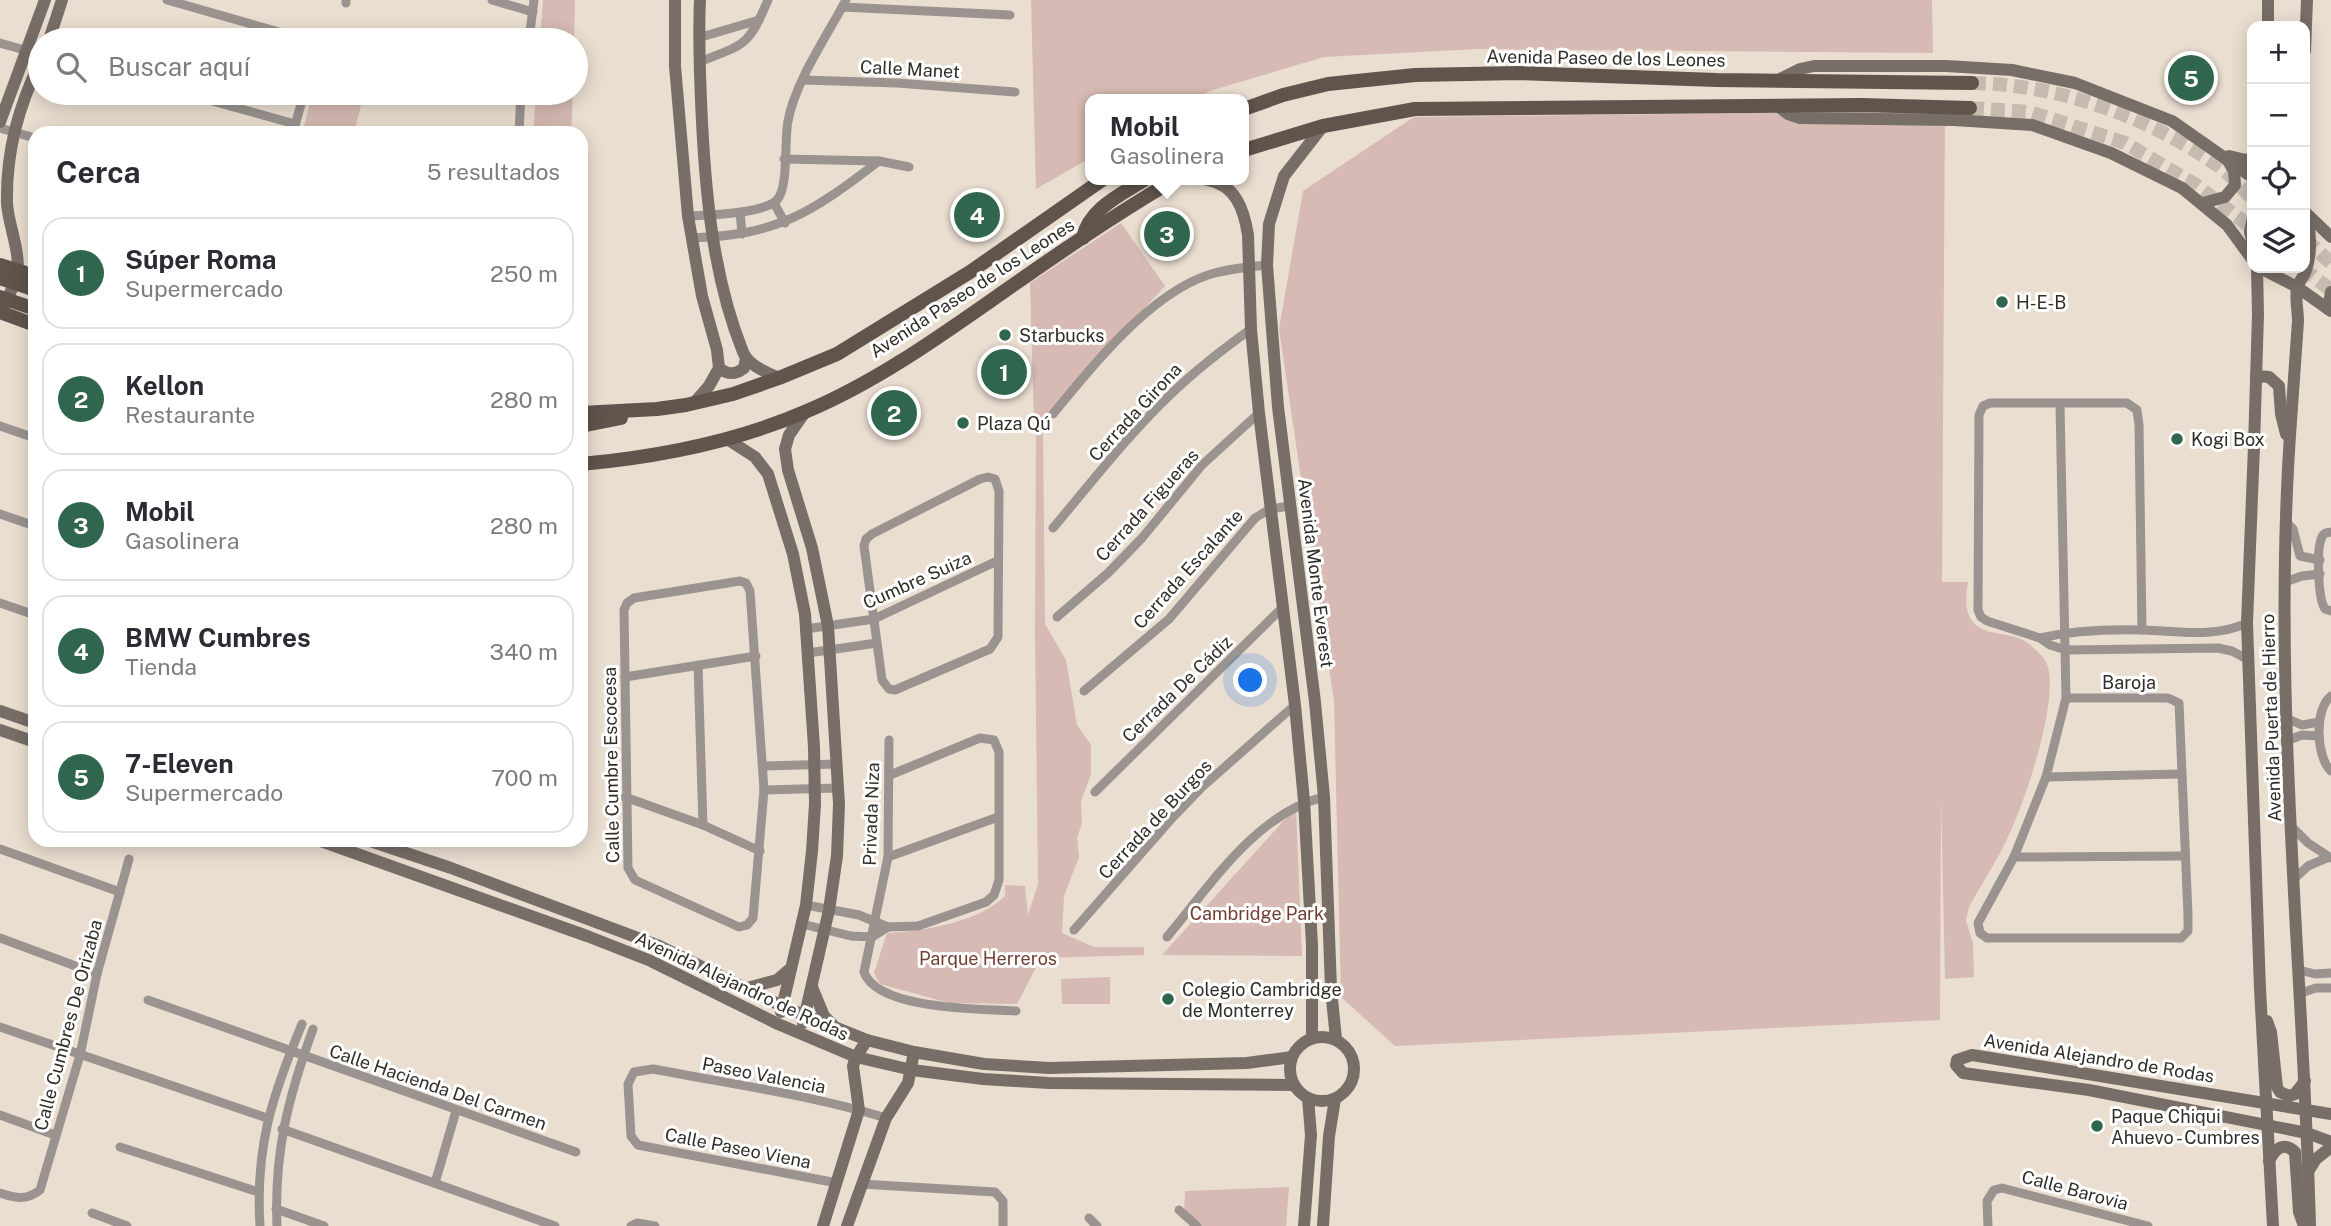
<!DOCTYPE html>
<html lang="es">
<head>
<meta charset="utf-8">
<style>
  :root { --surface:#fff; --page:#f2f2f3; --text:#2b2b33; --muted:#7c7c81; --line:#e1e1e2; --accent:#2f664d }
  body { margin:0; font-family:"Public Sans",sans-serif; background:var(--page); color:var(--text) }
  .controls { position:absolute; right:21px; top:21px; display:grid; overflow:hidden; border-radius:14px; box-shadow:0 4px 18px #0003 }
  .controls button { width:63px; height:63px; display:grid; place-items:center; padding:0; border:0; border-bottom:2px solid var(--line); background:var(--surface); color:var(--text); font:35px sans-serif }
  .you { position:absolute; left:1251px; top:681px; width:24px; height:24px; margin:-18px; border:5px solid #fff; border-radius:50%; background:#1a73e8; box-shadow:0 0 0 10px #1a73e833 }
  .badge { display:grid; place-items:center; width:46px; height:46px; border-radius:50%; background:var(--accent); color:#fff; font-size:23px; font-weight:700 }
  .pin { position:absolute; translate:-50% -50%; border:4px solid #fff; box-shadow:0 2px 7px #0006 }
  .popup { position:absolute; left:1085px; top:94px; width:164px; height:91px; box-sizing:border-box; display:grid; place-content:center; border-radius:14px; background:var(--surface); filter:drop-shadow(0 2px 5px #0005); font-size:23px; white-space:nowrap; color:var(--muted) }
  .popup b { font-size:26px; color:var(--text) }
  .popup::after { content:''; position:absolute; left:50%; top:100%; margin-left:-14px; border:14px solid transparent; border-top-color:var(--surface) }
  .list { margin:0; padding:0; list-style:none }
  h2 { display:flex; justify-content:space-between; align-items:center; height:91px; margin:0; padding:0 28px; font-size:30px }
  h2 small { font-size:23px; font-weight:400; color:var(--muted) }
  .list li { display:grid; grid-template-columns:46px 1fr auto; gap:21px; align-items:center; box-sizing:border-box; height:112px; margin:0 14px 14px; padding:0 14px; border:2px solid var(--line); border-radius:21px }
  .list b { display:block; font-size:26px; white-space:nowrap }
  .list p { margin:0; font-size:23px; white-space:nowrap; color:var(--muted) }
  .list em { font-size:23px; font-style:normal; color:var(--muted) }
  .icon { flex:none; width:38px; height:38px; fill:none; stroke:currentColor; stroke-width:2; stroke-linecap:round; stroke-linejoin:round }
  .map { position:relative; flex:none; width:2331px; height:1226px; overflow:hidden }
  .search { position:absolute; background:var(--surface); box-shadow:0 4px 18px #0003; left:28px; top:28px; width:560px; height:77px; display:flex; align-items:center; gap:18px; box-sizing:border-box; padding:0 24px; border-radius:38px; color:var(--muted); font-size:26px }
  .panel { position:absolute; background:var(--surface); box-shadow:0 4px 18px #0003; left:28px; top:126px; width:560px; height:721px; border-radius:21px }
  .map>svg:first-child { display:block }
</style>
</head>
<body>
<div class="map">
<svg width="2331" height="1226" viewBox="0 0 2331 1226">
  <rect width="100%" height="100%" fill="#eaded0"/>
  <!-- green -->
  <g fill="#d6bab3">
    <polygon points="543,0 575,0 574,40 540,40"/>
    <polygon points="1031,0 1932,0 1933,53 1478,49 1324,57 1210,91 1195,99 1090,99 1090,158 1036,189"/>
    <polygon points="313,93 364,93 354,133 302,133"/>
    <polygon points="536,93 573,93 571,133 533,133"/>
    <path d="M1945 111 1942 582H1968C1967 590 1965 600 1967 609 1973 638 2003 630 2023 640 2030 644 2042 655 2046 662 2062 695 2024 804 2008 837 1997 861 1982 883 1969 907L1966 920 1973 944 1974 977 1945 979 1941 799 1940 1020 1395 1046 1341 997 1334 701 1279 329 1303 191 1414 117Z"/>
    <polygon points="1121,223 1165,286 1041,421 1034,424 1030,283"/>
    <path d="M1036 428 1043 432 1045 624 1066 660 1077 725 1091 745V774L1081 801 1082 823 1077 838 1079 857 1064 896 1062 933 1094 947H1144V955L1041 958 1017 1004 949 1003 880 984 874 973 887 933C924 931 977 923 1005 896V885L1025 886 1028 915 1038 884 1035 633Z"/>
    <polygon points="1296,807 1302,956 1162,955"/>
    <polygon points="1110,977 1110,1004 1062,1004 1061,979"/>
    <polygon points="1289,1187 1286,1226 1196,1226 1184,1215 1185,1191"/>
  </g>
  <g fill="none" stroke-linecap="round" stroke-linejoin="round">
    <!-- primary-tunnel -->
    <g stroke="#c5bbae" stroke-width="14" stroke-dasharray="14 7" stroke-linecap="butt">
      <path d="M1972 83C2057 84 2147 116 2217 165 2230 174 2241 187 2252 198"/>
      <polyline points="1970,108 2030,112 2125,143 2196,185 2252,228"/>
      <polyline points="2305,239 2331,263"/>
      <polyline points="2302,268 2331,290"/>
    </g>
    <!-- street -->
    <g stroke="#9a938f" stroke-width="9">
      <polyline points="167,0 307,40"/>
      <polyline points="492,0 533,12"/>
      <polyline points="346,3 346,0"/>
      <polyline points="842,7 1010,15"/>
      <polyline points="698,38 759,20"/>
      <polyline points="529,40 534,0"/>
      <polyline points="0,43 28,51"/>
      <path d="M699 62C745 44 748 47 768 0"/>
      <polyline points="803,80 897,83 1015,92"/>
      <polyline points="183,93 295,124"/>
      <polyline points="502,93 520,98"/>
      <polyline points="0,128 35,138"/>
      <polyline points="293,133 304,93"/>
      <polyline points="519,133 521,93"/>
      <polyline points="784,159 879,161 909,167"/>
      <polyline points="774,203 785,223"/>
      <polyline points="740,212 742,234"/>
      <path d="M688 216C709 215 763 214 777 200 789 187 784 139 788 121 795 82 827 36 846 0"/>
      <path d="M691 238C779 235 811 213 879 161"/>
      <polyline points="2060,405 2066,698 2046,777 2014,857 1978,923 1980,933 1987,938 2181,938 2188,931 2188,915 2179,703 2168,698 2066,698"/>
      <path d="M1053 414C1091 367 1150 294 1208 275 1227 269 1247 267 1267 265"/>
      <polyline points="0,426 35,438"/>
      <polygon points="988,477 995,479 999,491 998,637 990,649 895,690 889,689 882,680 864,546 866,539 872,534 980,479"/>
      <polyline points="0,514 35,526"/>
      <polyline points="2287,523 2293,529 2300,556 2320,560"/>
      <path d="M1053 528C1091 483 1128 435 1171 394 1196 370 1223 349 1251 329"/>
      <path d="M2331 532C2327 533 2324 532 2322 537 2316 548 2318 599 2325 609L2331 611"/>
      <polygon points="740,581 746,583 750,591 764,790 753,918 747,925 739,927 635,880 628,868 624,610 627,603 634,598"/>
      <polyline points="2285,582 2302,576 2320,574"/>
      <polyline points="0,603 35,615"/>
      <polyline points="1057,617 1108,573 1142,538 1202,465 1259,413"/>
      <polyline points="806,629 874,619 997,561"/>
      <polyline points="2142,630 2139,425 2137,410 2127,403 1990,403 1983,406 1979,415 1978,610 1981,617 1987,621 2040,638 2050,645 2066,650 2218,648 2232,651 2247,659"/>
      <path d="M2040 638C2071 631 2112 629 2144 630 2178 631 2215 638 2247 623"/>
      <polyline points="808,653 877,643"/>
      <polyline points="698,665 703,825"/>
      <polyline points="625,677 756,656"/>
      <polyline points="1084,691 1169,619 1255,518 1270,509 1289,506"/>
      <path d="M2331 696C2314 709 2316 757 2331 771"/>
      <polyline points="2286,718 2302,725 2319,722"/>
      <path d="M889 740 888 857 864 972C877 1010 982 1009 1016 1011"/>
      <polyline points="2286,741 2302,735 2319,736"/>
      <polyline points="764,766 837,764"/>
      <polyline points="2046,777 2181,774"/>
      <polyline points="764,790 838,788"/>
      <polyline points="1095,792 1282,608"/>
      <polyline points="625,797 703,825 760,851"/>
      <polyline points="2291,826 2308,843 2331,858"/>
      <polyline points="0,849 120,892"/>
      <polyline points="888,857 998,817"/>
      <polyline points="2014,857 2184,856"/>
      <polyline points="2294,879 2308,866 2329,857"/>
      <polyline points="806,905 859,915 888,927 918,926 986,902 994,895 999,880 999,752 994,740 980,738 890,775"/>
      <polyline points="802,924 851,936 872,937 888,927"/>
      <polyline points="1074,930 1173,817 1201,788 1295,705"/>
      <path d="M1167 937C1210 886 1256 813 1324 797"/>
      <polyline points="0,938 97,974"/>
      <polyline points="2299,970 2315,974 2331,973"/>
      <polyline points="2301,993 2316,988 2331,988"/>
      <polyline points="148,1000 576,1152"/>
      <polyline points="0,1027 267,1118"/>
      <polyline points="0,1115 55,1135"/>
      <polyline points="282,1129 555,1226"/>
      <polyline points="120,1147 258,1192"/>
      <polyline points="435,1183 456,1111"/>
      <path d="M837 1183 638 1145 631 1136 628 1084 634 1072 653 1069C731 1084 811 1095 886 1118"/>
      <polyline points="861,1184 995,1192 1003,1201 1003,1226"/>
      <path d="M0 1193C16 1198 26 1201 40 1190L80 1055 97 974 129 859"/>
      <polyline points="276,1209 324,1226"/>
      <polyline points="1179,1210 1197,1226"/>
      <polyline points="92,1213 127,1226"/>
      <polyline points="1089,1218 1097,1226"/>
      <path d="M260 1226C255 1147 272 1096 302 1024"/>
      <path d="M277 1226C274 1152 288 1098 313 1029"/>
      <polyline points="631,1226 637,1223 655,1226"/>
      <polyline points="1988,1226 1987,1201 1994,1190 2002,1188 2148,1226"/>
    </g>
    <!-- secondary -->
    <g stroke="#786e68" stroke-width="12">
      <polyline points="675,0 675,66 688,216 702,296 717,350 719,368 709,386 694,403"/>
      <path d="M700 0C698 41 700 81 702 122 706 200 714 280 743 352 749 366 766 372 779 378"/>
      <polyline points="2268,0 2268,26"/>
      <polyline points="49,40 62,0"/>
      <polyline points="2305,51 2307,0"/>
      <polyline points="1778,80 1800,69 1814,66 1946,66 2012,70 2075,83 2172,121 2252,177"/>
      <polyline points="1778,106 1788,114 1800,118 1954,120 2032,125 2111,153 2182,188 2227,225 2252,259"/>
      <polyline points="0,122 45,0"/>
      <polyline points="1323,126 1284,176 1269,224 1267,265 1278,407 1315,702 1324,797 1331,989 1336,1039"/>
      <polyline points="2229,156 2246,160 2252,158"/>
      <path d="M1208 180C1236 185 1244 210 1248 235L1251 329 1259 413 1295 705 1304 801 1312 945V1038"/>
      <polyline points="2203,203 2225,197 2235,185 2234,171 2227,159"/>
      <path d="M2305 213C2311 230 2312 253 2306 270 2304 277 2298 282 2297 289 2295 299 2298 310 2298 321 2296 354 2293 388 2291 421 2271 689 2303 958 2310 1226"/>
      <polyline points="2306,213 2331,237"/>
      <polyline points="2252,222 2250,232 2252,240"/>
      <polyline points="2257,268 2258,314 2254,446 2247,623 2260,989 2273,1226"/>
      <polyline points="2260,268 2297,287 2331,311"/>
      <path d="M3 308C8 297 15 285 17 273 21 253 8 224 7 203 6 152 18 108 40 62"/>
      <polyline points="2328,309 2331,292"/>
      <path d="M719 368C728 375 735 375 744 368L746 358"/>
      <polyline points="2256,376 2269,377 2279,386 2281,414 2286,434"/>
      <polyline points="727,439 755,457 768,474 793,554 805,614 814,747 815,804 812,851 806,905 781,1012"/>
      <polyline points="0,711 35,723"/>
      <polyline points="0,730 35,742"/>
      <polyline points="318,840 587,936 651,961 778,1024 856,1057 912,1070 983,1079 1049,1083 1294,1085"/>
      <polyline points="367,840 451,868 657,945 782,1006 867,1040 914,1052 984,1064 1049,1068 1247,1063 1292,1057"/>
      <polyline points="812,987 824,1016 833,1025"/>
      <polyline points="747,988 777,980 791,968"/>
      <polyline points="2267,1021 2271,1032 2277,1087 2280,1092 2289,1096 2295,1094 2305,1081"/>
      <polyline points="803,1023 829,910 837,856 839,804 828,626 812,548 788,470 785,449 789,435 805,412"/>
      <circle cx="1322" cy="1069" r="32"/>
      <polyline points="2331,1114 1972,1055 1957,1060 1956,1065 1963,1073 2089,1090 2307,1133 2331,1142"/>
      <path d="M2269 1161C2275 1149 2283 1141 2295 1152L2299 1212 2304 1226"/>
      <polyline points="2309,1170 2316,1159 2331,1147"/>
      <polyline points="823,1226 859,1110 853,1066 856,1057 867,1040"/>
      <polyline points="847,1226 886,1118 908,1083 914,1052"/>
      <polyline points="1304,1226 1311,1135 1308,1098"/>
      <polyline points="1323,1226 1329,1136 1335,1099"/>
    </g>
    <!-- primary -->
    <g stroke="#60544d" stroke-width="14">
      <polyline points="1244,109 1283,95 1328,84 1415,75 1520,73 1717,80 1972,83"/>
      <polyline points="1244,150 1323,126 1415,109 1861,105 1970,108"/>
      <path d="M1083 238C1089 209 1120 195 1144 180"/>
      <polyline points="0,265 35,276"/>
      <polyline points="0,312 35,325"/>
      <polyline points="581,413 657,409 686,405 733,394 779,378 837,354 970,272 1102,180"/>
      <polyline points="581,426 621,418"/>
      <path d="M581 464C657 457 736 442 807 411 883 379 951 328 1019 281 1069 246 1121 211 1174 180"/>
    </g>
    <!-- primary-bridge -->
    <g stroke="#60544d" stroke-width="14">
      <polyline points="0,278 35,290"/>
      <polyline points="0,297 35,309"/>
    </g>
  </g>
  <!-- markers -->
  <g fill="#2f664d" stroke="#fff" stroke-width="2.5">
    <circle cx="2002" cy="302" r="7"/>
    <circle cx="1005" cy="335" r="7"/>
    <circle cx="963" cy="423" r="7"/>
    <circle cx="2177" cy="439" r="7"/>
    <circle cx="1168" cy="999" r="7"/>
    <circle cx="2097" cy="1126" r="7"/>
  </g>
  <g text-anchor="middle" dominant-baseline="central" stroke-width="6" stroke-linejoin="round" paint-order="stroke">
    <!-- street labels -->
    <g font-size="18" fill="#312d27" stroke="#fff">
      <text transform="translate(1606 58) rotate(1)">Avenida Paseo de los Leones</text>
      <text transform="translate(910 69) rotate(3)">Calle Manet</text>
      <text transform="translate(972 288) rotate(-33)">Avenida Paseo de los Leones</text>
      <text transform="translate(1135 412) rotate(-47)">Cerrada Girona</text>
      <text transform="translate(1147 505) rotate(-48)">Cerrada Figueras</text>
      <text transform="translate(1188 569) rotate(-48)">Cerrada Escalante</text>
      <text transform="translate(1316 573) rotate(83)">Avenida Monte Everest</text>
      <text transform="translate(917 580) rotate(-24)">Cumbre Suiza</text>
      <text x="2129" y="682">Baroja</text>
      <text transform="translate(1177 689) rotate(-44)">Cerrada De Cádiz</text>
      <text transform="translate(2271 718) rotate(-92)">Avenida Puerta de Hierro</text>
      <text transform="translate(611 765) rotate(-91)">Calle Cumbre Escocesa</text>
      <text transform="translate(871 814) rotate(-88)">Privada Niza</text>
      <text transform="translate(1155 819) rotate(-47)">Cerrada de Burgos</text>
      <text transform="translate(742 986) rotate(25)">Avenida Alejandro de Rodas</text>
      <text transform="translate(68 1025) rotate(-75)">Calle Cumbres De Orizaba</text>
      <text transform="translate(2099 1058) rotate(9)">Avenida Alejandro de Rodas</text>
      <text transform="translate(764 1075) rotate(11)">Paseo Valencia</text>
      <text transform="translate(438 1087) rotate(19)">Calle Hacienda Del Carmen</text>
      <text transform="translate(738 1148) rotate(11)">Calle Paseo Viena</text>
      <text transform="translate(2075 1190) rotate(15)">Calle Barovia</text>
    </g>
    <!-- poi labels -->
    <g font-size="18" fill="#312d27" stroke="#fff" text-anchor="start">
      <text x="2016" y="302">H-E-B</text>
      <text x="1019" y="335">Starbucks</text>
      <text x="977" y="423">Plaza Qú</text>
      <text x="2191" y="439">Kogi Box</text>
      <text x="1182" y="989">Colegio Cambridge<tspan x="1182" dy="21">de Monterrey</tspan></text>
      <text x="2111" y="1116">Paque Chiqui<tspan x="2111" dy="21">Ahuevo - Cumbres</tspan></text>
    </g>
    <!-- park labels -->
    <g font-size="18" fill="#723e32" stroke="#fff">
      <text x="1257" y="913">Cambridge Park</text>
      <text x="988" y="958">Parque Herreros</text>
    </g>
  </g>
</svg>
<div class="controls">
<button>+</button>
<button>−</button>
<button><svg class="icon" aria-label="locate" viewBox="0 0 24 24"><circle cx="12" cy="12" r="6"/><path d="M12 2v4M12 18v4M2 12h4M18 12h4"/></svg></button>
<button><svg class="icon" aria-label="layers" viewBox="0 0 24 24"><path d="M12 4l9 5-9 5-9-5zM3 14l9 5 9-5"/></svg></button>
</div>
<div class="you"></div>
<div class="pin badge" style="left:1004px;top:372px">1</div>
<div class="pin badge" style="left:894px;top:413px">2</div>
<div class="pin badge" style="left:1167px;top:234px">3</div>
<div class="popup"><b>Mobil</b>Gasolinera</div>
<div class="pin badge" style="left:977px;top:215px">4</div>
<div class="pin badge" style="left:2191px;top:78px">5</div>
<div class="search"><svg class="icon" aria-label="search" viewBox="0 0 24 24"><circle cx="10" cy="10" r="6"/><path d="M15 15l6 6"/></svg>Buscar aquí</div>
<section class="panel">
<h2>Cerca<small>5 resultados</small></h2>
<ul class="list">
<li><span class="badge">1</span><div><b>Súper Roma</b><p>Supermercado</p></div><em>250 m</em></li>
<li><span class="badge">2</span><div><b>Kellon</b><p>Restaurante</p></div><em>280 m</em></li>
<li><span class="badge">3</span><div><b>Mobil</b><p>Gasolinera</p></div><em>280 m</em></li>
<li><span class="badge">4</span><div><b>BMW Cumbres</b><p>Tienda</p></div><em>340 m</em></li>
<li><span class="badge">5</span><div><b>7-Eleven</b><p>Supermercado</p></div><em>700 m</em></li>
</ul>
</section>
</div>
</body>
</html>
